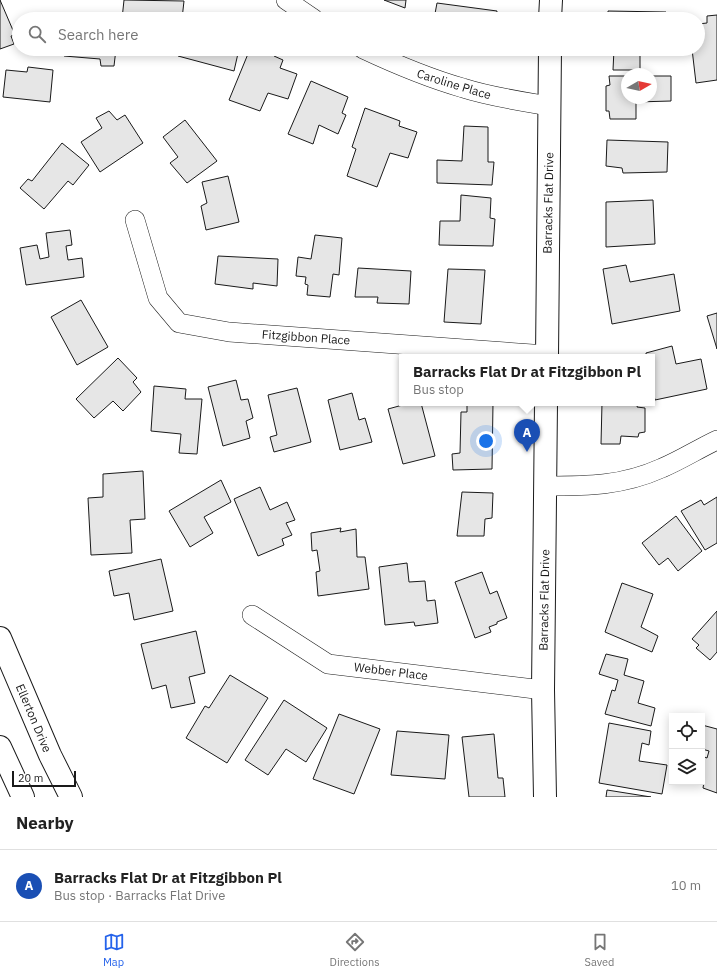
<!DOCTYPE html>
<html lang="en">
<head>
<meta charset="utf-8">
<style>
  :root { --surface:#fff; --page:#f2f2f2; --text:#222; --muted:#767676; --line:#e0e0e0; --accent:#2563eb }
  body { margin:0; font-family:"IBM Plex Sans",sans-serif; background:var(--page); color:var(--text) }
  .controls { position:absolute; right:12px; bottom:12px; display:grid; overflow:hidden; border-radius:0px; box-shadow:0 2px 10px #0003 }
  .controls button { width:36px; height:36px; display:grid; place-items:center; padding:0; border:0; border-bottom:1px solid var(--line); background:var(--surface); color:var(--text); font:20px sans-serif }
  .compass { position:absolute; left:621px; top:68px; width:36px; height:36px; border-radius:50%; background:var(--surface); box-shadow:0 2px 10px #0003; rotate:81deg }
  .scale { position:absolute; left:12px; bottom:10px; width:64px; box-sizing:border-box; padding-left:4px; border:2px solid #1a1a1a; border-top:0; font-size:11px; line-height:14px; white-space:nowrap; color:#1a1a1a; -webkit-text-stroke:3px #fff; paint-order:stroke }
  .you { position:absolute; left:486px; top:441px; width:14px; height:14px; margin:-10px; border:3px solid #fff; border-radius:50%; background:#1a73e8; box-shadow:0 0 0 6px #1a73e833 }
  .badge { display:grid; place-items:center; width:26px; height:26px; border-radius:50%; background:var(--accent); color:#fff; font-size:13px; font-weight:700 }
  .pin { position:absolute; translate:-50% -33px; filter:drop-shadow(0 1px 2px #0008) }
  .pin::after { content:''; position:absolute; top:21px; width:14px; height:12px; background:inherit; clip-path:polygon(0 0,100% 0,50% 100%) }
  .popup { position:absolute; left:399px; top:354px; width:256px; height:52px; box-sizing:border-box; display:grid; place-content:center; border-radius:0px; background:var(--surface); filter:drop-shadow(0 1px 3px #0005); font-size:13px; white-space:nowrap; color:var(--muted) }
  .popup b { font-size:15px; color:var(--text) }
  .popup::after { content:''; position:absolute; left:50%; top:100%; margin-left:-8px; border:8px solid transparent; border-top-color:var(--surface) }
  .list { margin:0; padding:0; list-style:none }
  h2 { display:flex; justify-content:space-between; align-items:center; height:52px; margin:0; padding:0 16px; font-size:17px }
  h2 small { font-size:13px; font-weight:400; color:var(--muted) }
  .list li { display:grid; grid-template-columns:26px 1fr auto; gap:12px; align-items:center; box-sizing:border-box; height:72px; padding:0 16px; border-top:1px solid var(--line) }
  .list b { display:block; font-size:15px; white-space:nowrap }
  .list p { margin:0; font-size:13px; white-space:nowrap; color:var(--muted) }
  .list em { font-size:13px; font-style:normal; color:var(--muted) }
  .icon { flex:none; width:22px; height:22px; fill:none; stroke:currentColor; stroke-width:2; stroke-linecap:round; stroke-linejoin:round }
  .map { position:relative; flex:none; width:717px; height:797px; overflow:hidden }
  .search { position:absolute; background:var(--surface); box-shadow:0 2px 10px #0003; left:12px; right:12px; top:12px; height:44px; display:flex; align-items:center; gap:10px; box-sizing:border-box; padding:0 14px; border-radius:22px; color:var(--muted); font-size:15px }
  .sheet { height:124px; background:var(--surface) }
  nav { display:flex; justify-content:space-around; align-items:center; box-sizing:border-box; height:56px; border-top:1px solid var(--line); background:var(--surface); font-size:11px; color:var(--muted) }
  nav a { display:grid; justify-items:center; gap:2px }
  nav .on { color:var(--accent) }
  .map>svg:first-child { display:block }
</style>
</head>
<body>
<div class="map">
<svg width="717" height="797" viewBox="0 0 717 797">
  <rect width="100%" height="100%" fill="#fff"/>
  <!-- building -->
  <g fill="#e6e6e6" stroke="#1a1a1a">
    <polygon points="0,0 15,35 11,36 14,44 0,49"/>
    <polygon points="124,0 184,1 182,19 122,19"/>
    <polygon points="384,0 406,0 405,8"/>
    <polygon points="437,3 497,11 496,19 434,19"/>
    <polygon points="608,11 666,12 666,19 608,19"/>
    <polygon points="717,15 717,80 696,83 692,49 698,49 698,24 707,23 707,16"/>
    <polygon points="65,49 116,49 114,66 101,66 100,59 64,56"/>
    <polygon points="180,49 239,49 234,71 178,56"/>
    <polygon points="250,49 269,49 276,51 274,56 283,60 280,68 297,74 288,99 268,93 260,111 229,100"/>
    <polygon points="449,49 491,49 490,55"/>
    <polygon points="614,49 640,49 640,70 613,70"/>
    <polygon points="28,67 53,70 50,102 3,97 6,70 27,72"/>
    <polygon points="609,76 627,76 627,98 651,98 651,76 671,76 671,101 636,102 636,119 610,119 609,111 606,111 606,86 610,85"/>
    <polygon points="311,81 348,97 342,113 346,115 338,134 319,125 313,144 288,134"/>
    <polygon points="365,108 400,121 399,126 417,132 408,158 390,153 377,187 347,176 356,149 352,147"/>
    <polygon points="109,111 117,120 125,115 143,143 100,172 81,142 102,128 96,118"/>
    <polygon points="185,120 217,161 187,183 170,163 178,157 163,137"/>
    <polygon points="464,126 488,127 488,162 494,162 492,185 437,183 437,160 462,161"/>
    <polygon points="607,140 668,142 667,172 623,173 622,168 606,166"/>
    <polygon points="62,143 89,165 73,185 68,181 44,209 20,188 28,179 32,181"/>
    <polygon points="228,176 239,222 206,230 201,206 207,203 202,182"/>
    <polygon points="461,195 491,198 490,218 495,219 493,246 439,245 440,221 460,221"/>
    <polygon points="653,200 655,244 606,247 606,202"/>
    <polygon points="70,230 72,245 66,246 68,260 82,258 84,277 26,285 20,248 37,245 40,259 49,257 46,233"/>
    <polygon points="315,235 342,238 339,275 333,274 330,297 307,295 308,285 305,284 306,277 296,276 298,257 311,259"/>
    <polygon points="218,256 278,259 277,286 253,283 253,289 215,284"/>
    <polygon points="626,265 630,282 674,274 680,311 612,324 603,269"/>
    <polygon points="358,268 411,271 409,304 377,303 378,297 355,297"/>
    <polygon points="448,269 485,270 481,324 444,322"/>
    <polygon points="81,300 108,347 77,365 51,317"/>
    <polygon points="717,313 717,349 707,316"/>
    <polygon points="672,346 676,364 701,359 707,389 655,400 652,386 652,357 646,357 646,353"/>
    <polygon points="118,358 137,378 133,382 141,392 123,411 113,401 94,418 76,399"/>
    <polygon points="236,380 241,400 248,399 253,418 246,421 250,438 223,446 208,387"/>
    <polygon points="154,386 186,389 185,399 202,399 197,454 179,453 181,434 151,431"/>
    <polygon points="297,388 311,442 274,452 270,437 277,435 268,395"/>
    <polygon points="352,393 359,420 365,418 372,442 340,450 328,400"/>
    <polygon points="410,403 421,403 435,456 403,464 388,409"/>
    <polygon points="467,403 493,403 492,469 453,470 452,454 460,453 461,412 467,412"/>
    <polygon points="602,403 638,403 637,407 645,408 645,432 639,433 638,437 621,436 620,444 601,444"/>
    <polygon points="143,471 145,519 130,520 132,553 91,555 88,498 103,497 103,474"/>
    <polygon points="221,480 231,502 204,517 213,533 190,547 169,511"/>
    <polygon points="260,487 270,510 287,502 295,520 286,523 292,535 282,539 284,545 258,556 234,499"/>
    <polygon points="462,492 493,493 492,518 485,519 484,536 457,536"/>
    <polygon points="717,497 717,543 705,550 681,511 701,500 704,505"/>
    <polygon points="676,516 702,551 678,571 668,558 659,565 642,543"/>
    <polygon points="341,528 340,532 356,529 357,557 365,557 369,589 318,596 316,572 320,571 317,550 312,551 311,533"/>
    <polygon points="161,559 173,611 134,620 129,593 114,596 109,571"/>
    <polygon points="407,563 409,582 425,581 427,601 435,600 438,623 415,626 414,622 385,625 379,567"/>
    <polygon points="482,572 490,594 497,591 507,618 497,622 497,624 489,627 491,632 475,638 455,582"/>
    <polygon points="622,583 653,594 641,627 658,636 652,652 605,632"/>
    <polygon points="717,611 717,652 710,660 696,648 699,645 692,639"/>
    <polygon points="196,631 205,673 189,677 195,703 171,708 166,685 152,689 141,644"/>
    <polygon points="606,654 628,659 624,675 644,681 638,703 655,708 651,726 605,714 612,690 615,691 618,680 599,674"/>
    <polygon points="230,675 268,698 227,763 186,738 205,706 209,708"/>
    <polygon points="284,700 327,728 306,762 286,749 268,775 245,760"/>
    <polygon points="339,714 380,729 354,794 313,779"/>
    <polygon points="609,723 651,731 649,745 642,743 639,761 667,765 662,794 599,783"/>
    <polygon points="702,725 717,729 717,793 703,788 704,782 702,781 702,756 707,758 709,751 702,749"/>
    <polygon points="397,731 449,735 445,779 391,775"/>
    <polygon points="494,734 498,778 503,778 505,797 469,797 462,737"/>
    <polygon points="607,790 651,797 606,797"/>
  </g>
  <g fill="none" stroke-linecap="round" stroke-linejoin="round">
    <defs>
      <g id="street">
        <polyline points="286,0 314,19"/>
        <path d="M363 49C395 64 428 78 463 88 491 97 520 101 549 106"/>
        <polyline points="135,220 158,298 179,323 229,332 547,355"/>
        <path d="M545 486C588 486 622 486 662 468 681 460 698 449 717 440"/>
        <polyline points="252,615 328,664 543,690"/>
      </g>
      <g id="secondary">
        <polyline points="550,19 551,0"/>
        <polyline points="547,357 550,49"/>
        <polyline points="0,638 50,755 71,797"/>
        <polyline points="0,747 23,797"/>
        <polyline points="545,797 543,690 546,403"/>
      </g>
    </defs>
    <!-- street casing -->
    <use href="#street" stroke="#1a1a1a" stroke-width="20"/>
    <!-- secondary casing -->
    <use href="#secondary" stroke="#1a1a1a" stroke-width="24"/>
    <!-- street -->
    <use href="#street" stroke="#fff" stroke-width="19"/>
    <!-- secondary -->
    <use href="#secondary" stroke="#fff" stroke-width="22"/>
  </g>
  <g text-anchor="middle" dominant-baseline="central" stroke-width="3" stroke-linejoin="round" paint-order="stroke">
    <!-- street labels -->
    <g font-size="12" fill="#1a1a1a" stroke="#fff">
      <text transform="translate(454 84) rotate(17)">Caroline Place</text>
      <text transform="translate(548 203) rotate(-89)">Barracks Flat Drive</text>
      <text transform="translate(306 337) rotate(4)">Fitzgibbon Place</text>
      <text transform="translate(544 600) rotate(-89)">Barracks Flat Drive</text>
      <text transform="translate(391 671) rotate(7)">Webber Place</text>
      <text transform="translate(34 718) rotate(67)">Ellerton Drive</text>
    </g>
  </g>
</svg>
<div class="controls">
<button><svg class="icon" aria-label="locate" viewBox="0 0 24 24"><circle cx="12" cy="12" r="6"/><path d="M12 2v4M12 18v4M2 12h4M18 12h4"/></svg></button>
<button><svg class="icon" aria-label="layers" viewBox="0 0 24 24"><path d="M12 4l9 5-9 5-9-5zM3 14l9 5 9-5"/></svg></button>
</div>
<svg class="compass" viewBox="-18 -18 36 36"><path d="M0-13l5 13h-10z" fill="#e53935"/><path d="M0 13l5-13h-10z" fill="#767676"/></svg>
<div class="scale">20 m</div>
<div class="you"></div>
<div class="pin badge" style="left:527px;top:452px;background:#1a4fb4">A</div>
<div class="popup"><b>Barracks Flat Dr at Fitzgibbon Pl</b>Bus stop</div>
<div class="search"><svg class="icon" aria-label="search" viewBox="0 0 24 24"><circle cx="10" cy="10" r="6"/><path d="M15 15l6 6"/></svg>Search here</div>
</div>
<section class="sheet">
<h2>Nearby<small></small></h2>
<ul class="list">
<li><span class="badge" style="background:#1a4fb4">A</span><div><b>Barracks Flat Dr at Fitzgibbon Pl</b><p>Bus stop · Barracks Flat Drive</p></div><em>10 m</em></li>
</ul>
</section>
<nav>
<a class="on"><svg class="icon" aria-label="map" viewBox="0 0 24 24"><path d="M3 6l6-2 6 2 6-2v14l-6 2-6-2-6 2zM9 4v14M15 6v14"/></svg>Map</a>
<a><svg class="icon" aria-label="directions" viewBox="0 0 24 24"><path d="M12 3l9 9-9 9-9-9zM9 14v-3h6M13 9l2 2-2 2"/></svg>Directions</a>
<a><svg class="icon" aria-label="saved" viewBox="0 0 24 24"><path d="M7 4h10v16l-5-4-5 4z"/></svg>Saved</a>
</nav>
</body>
</html>
